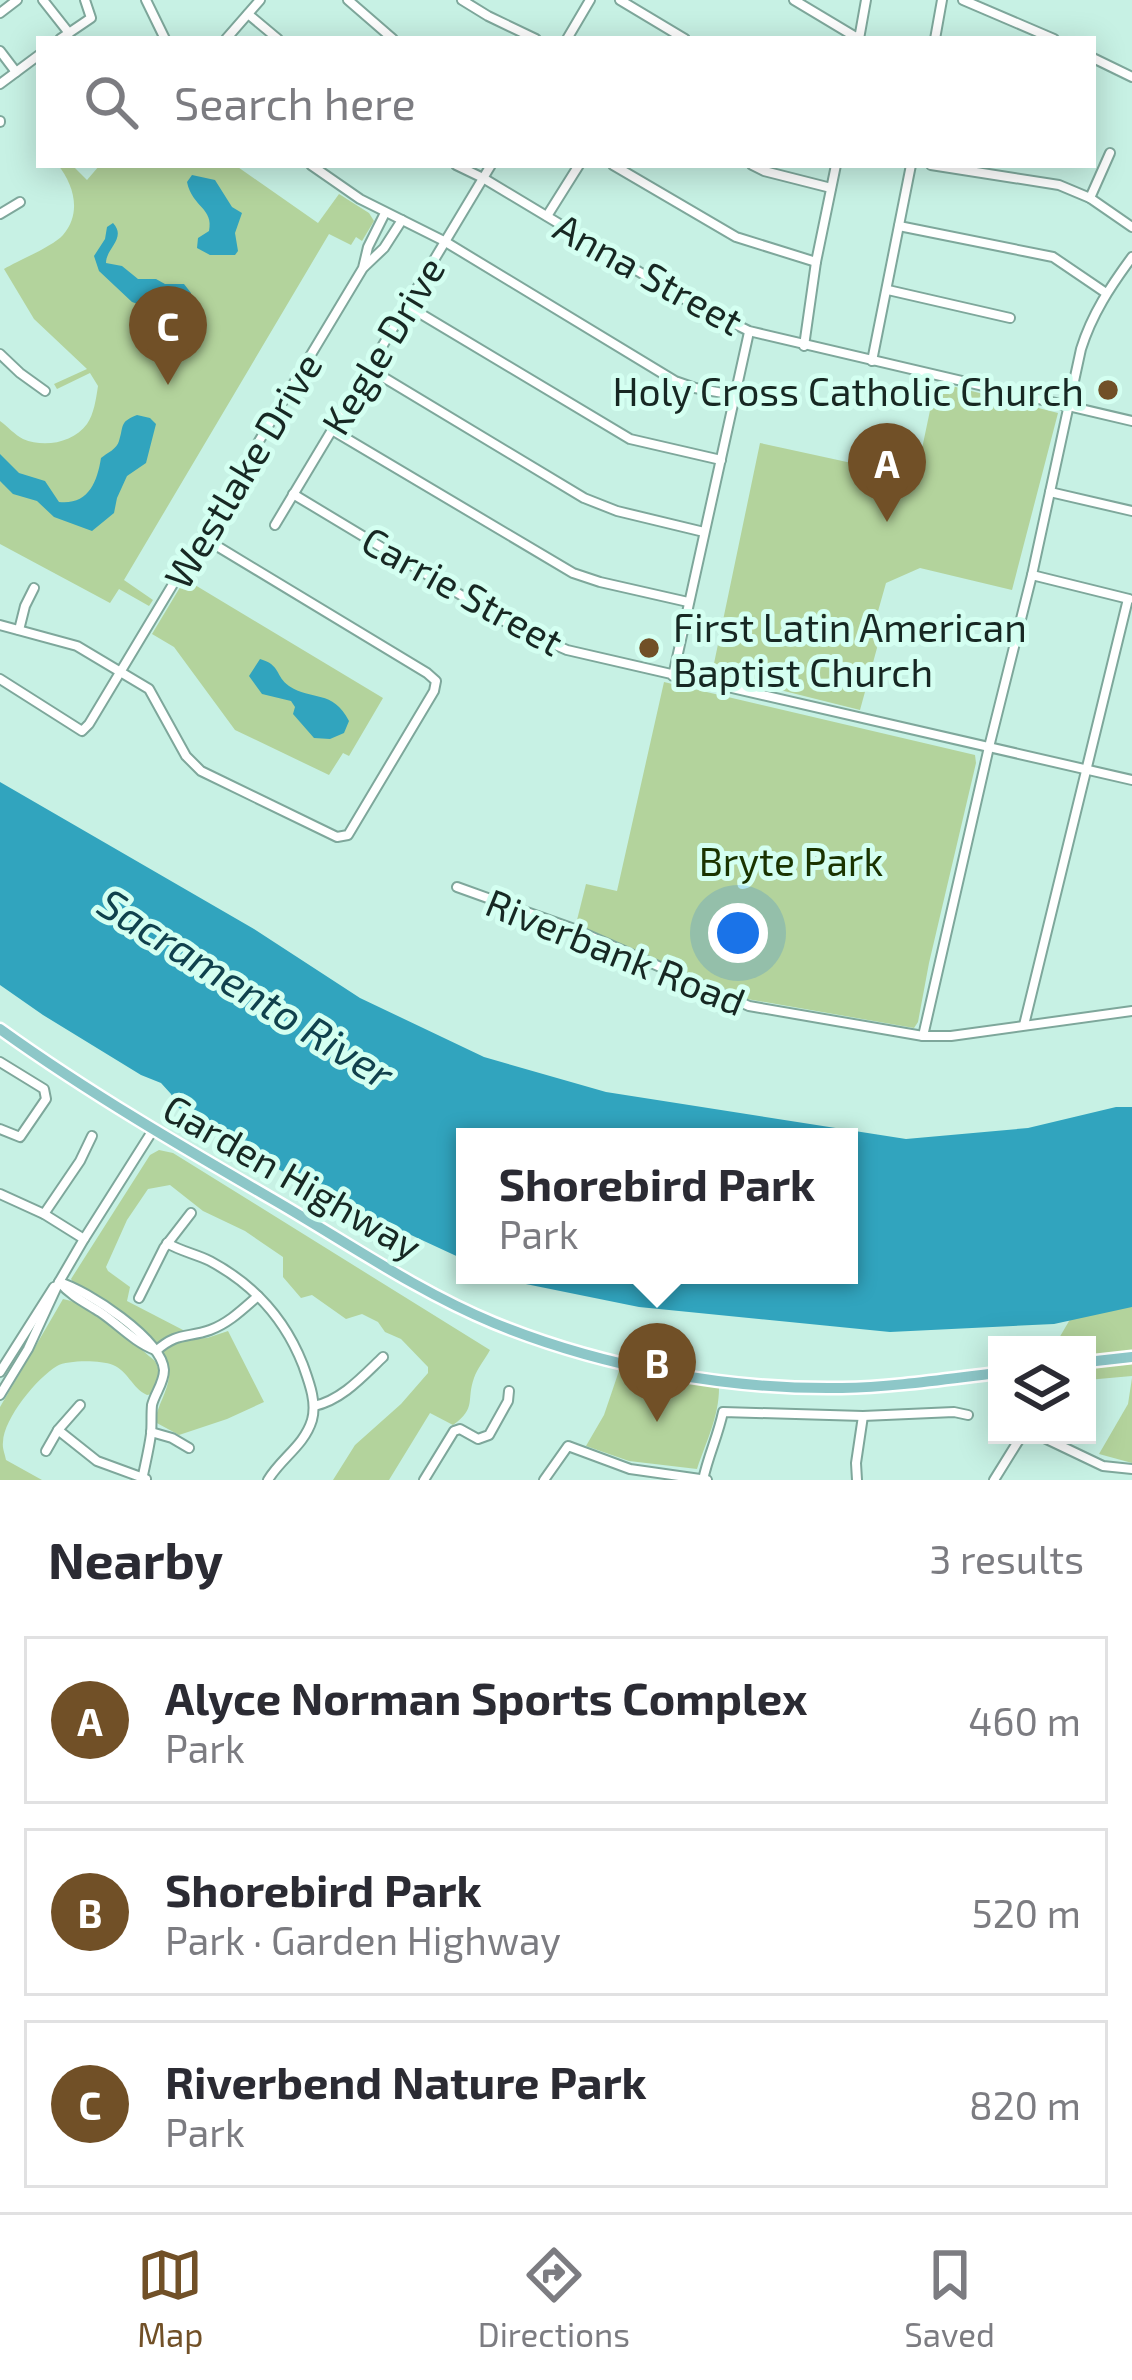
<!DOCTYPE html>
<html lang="en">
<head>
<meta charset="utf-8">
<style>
  :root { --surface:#fff; --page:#f7f7f7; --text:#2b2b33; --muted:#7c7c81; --line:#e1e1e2; --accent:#715027 }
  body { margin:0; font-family:"Exo 2",sans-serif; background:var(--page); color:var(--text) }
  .controls { position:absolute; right:36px; bottom:36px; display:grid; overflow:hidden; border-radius:0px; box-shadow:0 6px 30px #0003 }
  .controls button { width:108px; height:108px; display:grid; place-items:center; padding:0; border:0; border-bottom:3px solid var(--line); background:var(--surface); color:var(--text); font:60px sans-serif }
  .you { position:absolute; left:738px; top:933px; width:42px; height:42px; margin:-30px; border:9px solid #fff; border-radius:50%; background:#1a73e8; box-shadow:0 0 0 18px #1a73e833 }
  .badge { display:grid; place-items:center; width:78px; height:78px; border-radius:50%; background:var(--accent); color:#fff; font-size:39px; font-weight:700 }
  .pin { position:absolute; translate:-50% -99px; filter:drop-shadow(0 3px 6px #0008) }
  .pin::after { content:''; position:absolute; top:63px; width:42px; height:36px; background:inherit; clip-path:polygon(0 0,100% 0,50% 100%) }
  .popup { position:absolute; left:456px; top:1128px; width:402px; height:156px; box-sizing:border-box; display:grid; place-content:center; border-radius:0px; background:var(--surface); filter:drop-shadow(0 3px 9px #0005); font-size:39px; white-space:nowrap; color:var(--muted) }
  .popup b { font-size:45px; color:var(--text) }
  .popup::after { content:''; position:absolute; left:50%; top:100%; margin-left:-24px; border:24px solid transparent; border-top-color:var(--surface) }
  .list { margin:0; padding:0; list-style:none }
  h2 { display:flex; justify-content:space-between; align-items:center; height:156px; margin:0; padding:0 48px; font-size:51px }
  h2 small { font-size:39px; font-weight:400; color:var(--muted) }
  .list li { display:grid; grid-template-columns:78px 1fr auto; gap:36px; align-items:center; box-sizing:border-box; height:168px; margin:0 24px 24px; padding:0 24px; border:3px solid var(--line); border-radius:0px }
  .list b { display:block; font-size:45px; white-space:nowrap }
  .list p { margin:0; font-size:39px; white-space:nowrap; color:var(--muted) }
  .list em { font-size:39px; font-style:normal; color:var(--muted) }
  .icon { flex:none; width:66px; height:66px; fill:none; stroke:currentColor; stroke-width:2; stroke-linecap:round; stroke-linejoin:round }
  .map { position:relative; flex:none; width:1132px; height:1480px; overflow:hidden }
  .search { position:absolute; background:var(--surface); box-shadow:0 6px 30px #0003; left:36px; right:36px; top:36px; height:132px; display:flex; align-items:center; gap:30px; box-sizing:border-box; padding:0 42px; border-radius:0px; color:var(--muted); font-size:45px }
  .sheet { height:732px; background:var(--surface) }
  nav { display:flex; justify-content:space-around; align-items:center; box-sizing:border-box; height:168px; border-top:3px solid var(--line); background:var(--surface); font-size:33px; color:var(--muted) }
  nav a { display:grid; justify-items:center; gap:6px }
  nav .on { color:var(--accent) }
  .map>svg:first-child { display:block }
</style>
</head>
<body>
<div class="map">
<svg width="1132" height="1480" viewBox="0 0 1132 1480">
  <rect width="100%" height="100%" fill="#c7f1e4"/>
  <!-- green -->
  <g fill="#b3d39c">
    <path d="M58 165H72L87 180 99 166 110 165H235L318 223 339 194 369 213 374 221 362 241 356 237 351 245 329 234 124 580 153 600 149 606 119 589 110 603 0 544V421C7 426 15 435 23 439 44 448 73 443 87 424 94 414 96 399 98 386L90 373 57 389 54 384 87 369 34 319 4 269C19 260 52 247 63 235 82 213 74 185 58 165Z"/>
    <polygon points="936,382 1058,413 1012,590 920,568 886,583 873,629 877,648 860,710 712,673 760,443 916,477"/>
    <polygon points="185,579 383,698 349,756 343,753 329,775 235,730 174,647 152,634"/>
    <polygon points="664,682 975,755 976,763 929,963 918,1022 914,1028 747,999 576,924 586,884 617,891"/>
    <path d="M159 1150 173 1153 490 1350C485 1359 477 1369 474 1378 466 1400 477 1408 453 1425L430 1413 389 1480H333L355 1445 401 1404 428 1373V1367L401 1339 385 1332 378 1322 362 1314 346 1319 312 1295 301 1298 283 1277V1257L245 1231 203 1211 170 1185 148 1189 127 1220 106 1267 108 1271 130 1287 127 1301 183 1330 185 1339 207 1338 228 1331 264 1402 227 1419 179 1435 155 1422C157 1406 168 1391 169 1376 171 1339 102 1304 75 1285L71 1279 150 1155Z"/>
    <path d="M63 1299C96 1305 128 1339 154 1360 163 1372 158 1382 152 1394L147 1395C132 1388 128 1371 113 1365 100 1360 68 1360 57 1366 37 1378 4 1418 3 1442 2 1448 5 1454 6 1460L42 1480H0V1407Z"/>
    <polygon points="1132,1306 1132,1376 1087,1380 1087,1345 1055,1345 1072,1316"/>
    <path d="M621 1365 719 1388C719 1417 706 1442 697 1469L629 1461 586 1446 604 1415Z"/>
    <polygon points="1132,1378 1132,1463 1099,1454 1128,1404"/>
  </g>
  <!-- water -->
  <g fill="#31a4be">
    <path d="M192 175 215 180 232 207 242 213 235 233 238 251 235 255H210L197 248 198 238 209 231C214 208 192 207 187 182Z"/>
    <path d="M113 223C127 238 106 248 106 263L122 266 138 279H156L165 284H184L191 293 188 304 169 308 147 307 132 302 99 271 94 256 105 239 107 227Z"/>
    <path d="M137 415 150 418 156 424 146 463 127 476 117 498 114 513 92 531 54 517 37 501 13 494 0 481V454L19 473 45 481 59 502C88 505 97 483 101 458 107 453 117 449 119 441 124 426 119 422 137 415Z"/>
    <path d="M260 659C281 665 275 676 289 686 311 701 333 689 349 721L344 733 330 739 314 738 293 714 295 707 291 701 262 694 249 676Z"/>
    <polygon points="0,782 254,929 360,998 484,1057 606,1092 906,1139 1028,1128 1116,1107 1132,1107 1132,1307 1054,1324 890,1332 639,1307 511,1281 497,1275 849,1275 849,1137 465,1137 465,1260 411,1235 370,1220 262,1160 176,1106 171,1094 161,1083 141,1075 43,1015 0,985"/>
  </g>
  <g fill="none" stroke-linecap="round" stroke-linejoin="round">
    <defs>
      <g id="minor">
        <polyline points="43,0 69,33"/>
        <polyline points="146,0 165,39"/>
        <polyline points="348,0 393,39"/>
        <polyline points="462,0 488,16 536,39"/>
        <polyline points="620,0 685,39"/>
        <polyline points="794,0 859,39 866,0"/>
        <polyline points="963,0 1054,39"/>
        <polyline points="0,13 17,0"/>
        <polyline points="248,14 278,39"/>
        <polyline points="60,39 91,18 85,0"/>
        <polyline points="226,39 260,0"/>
        <polyline points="567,39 590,0"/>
        <polyline points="935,39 942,0"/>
        <polyline points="0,51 16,72"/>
        <polyline points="1093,58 1132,77"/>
        <polyline points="0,84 39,55"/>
        <polyline points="0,121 0,122"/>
        <polyline points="311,165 360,199 444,241 675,381 695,388 734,395"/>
        <polyline points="456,165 483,178 686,300 749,331 1132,421"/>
        <polyline points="613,165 736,237 816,262"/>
        <polyline points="752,165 764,171 831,188"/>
        <polyline points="931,165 1059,185 1090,198 1132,227"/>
        <polyline points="1090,198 1110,153"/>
        <polyline points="0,214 20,202"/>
        <polyline points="547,216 579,165"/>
        <polyline points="899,226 1053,257 1106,293"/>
        <polyline points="364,267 384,248 402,220"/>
        <polyline points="888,290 1010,318"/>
        <polyline points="406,305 630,439 721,460"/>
        <polyline points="804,346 816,262 836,165"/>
        <polyline points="0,354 20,373 45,391"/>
        <polyline points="872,361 911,165"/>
        <polyline points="368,368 584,498 617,511 704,532"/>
        <polyline points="332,430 573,573 600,582 688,602"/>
        <polyline points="1050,492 1132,511"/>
        <polyline points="293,494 514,627 567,650 1132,780"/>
        <polyline points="275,525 491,165"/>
        <polyline points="1032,575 1129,599"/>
        <polyline points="0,625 77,646 149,689 186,756 201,771 337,837 348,835 434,691 436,681 427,673 202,537"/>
        <polyline points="19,630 25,606 34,588"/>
        <polyline points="673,676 749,332"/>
        <polyline points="0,679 82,731 89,724 363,268 368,247 385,213"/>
        <polyline points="457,887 574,929 749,1006 923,1036 951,1036 1132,1011"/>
        <polyline points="1024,1025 1128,599"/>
        <path d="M923 1036 989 747 1032 575 1081 349C1092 314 1110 287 1132 257"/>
        <polyline points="0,1062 44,1089 46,1099 20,1137 0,1129"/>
        <polyline points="0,1194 44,1214 84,1239"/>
        <polyline points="44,1214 80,1161 92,1136"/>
        <path d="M167 1243C180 1251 196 1254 210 1261 253 1284 285 1319 303 1365 309 1382 317 1402 312 1420 304 1446 281 1458 268 1480"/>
        <path d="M59 1282C87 1290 162 1339 164 1370 164 1383 155 1393 152 1405 151 1415 152 1424 151 1434 149 1449 145 1465 142 1480"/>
        <path d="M60 1283C71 1296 86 1303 100 1312 118 1324 134 1342 155 1350"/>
        <polyline points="139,1298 164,1248 191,1213"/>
        <path d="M156 1351C177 1332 187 1338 210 1330 229 1323 243 1309 258 1296"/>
        <polyline points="0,1372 54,1287"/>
        <polyline points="0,1395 28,1349 59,1282 84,1239 153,1130"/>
        <path d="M314 1406C342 1400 363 1376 383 1357"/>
        <polyline points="58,1430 97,1461 146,1479"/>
        <polyline points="151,1432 172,1438 189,1448"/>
        <polyline points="1038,1435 1103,1466 1132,1469"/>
        <polyline points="46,1451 58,1430 80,1405"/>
        <polyline points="424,1480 454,1431 460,1429 478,1439 489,1435 508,1401 509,1391"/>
        <polyline points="544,1480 568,1446 630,1469 707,1480"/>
        <path d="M703 1480C708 1456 718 1436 723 1412L863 1416 954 1412 968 1415"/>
        <polyline points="857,1480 856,1463 863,1416"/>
        <polyline points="994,1480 1022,1435"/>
      </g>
      <g id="major">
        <path d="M0 1029C89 1093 184 1148 279 1203 349 1244 419 1292 494 1323 602 1367 727 1390 842 1388 894 1387 946 1379 997 1373"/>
        <polyline points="1087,1362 1132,1357"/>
      </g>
    </defs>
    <!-- minor casing -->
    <use href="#minor" stroke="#7ea79b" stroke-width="12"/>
    <!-- major casing -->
    <use href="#major" stroke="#fff" stroke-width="15"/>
    <!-- minor -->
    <use href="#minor" stroke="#fff" stroke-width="8"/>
    <!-- major -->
    <use href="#major" stroke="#8dc7c8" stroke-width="10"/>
  </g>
  <!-- markers -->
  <g fill="#715027" stroke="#d4fff1" stroke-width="4.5">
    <circle cx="1108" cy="390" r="12"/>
    <circle cx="649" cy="648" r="12"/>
  </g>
  <g text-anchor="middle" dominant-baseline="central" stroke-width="10" stroke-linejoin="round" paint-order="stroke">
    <!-- street labels -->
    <g font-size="39" fill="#172823" stroke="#d4fff1">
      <text transform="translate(649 273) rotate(29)">Anna Street</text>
      <text transform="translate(382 345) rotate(-59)">Kegle Drive</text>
      <text transform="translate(242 470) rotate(-59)">Westlake Drive</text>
      <text transform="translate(463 590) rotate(29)">Carrie Street</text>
      <text transform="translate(616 951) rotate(22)">Riverbank Road</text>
      <text transform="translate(293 1176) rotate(30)">Garden Highway</text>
    </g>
    <!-- poi labels -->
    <g font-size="39" fill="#172823" stroke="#d4fff1" text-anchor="end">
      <text x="1084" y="390">Holy Cross Catholic Church</text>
      <text x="673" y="626" text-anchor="start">First Latin American<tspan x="673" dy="45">Baptist Church</tspan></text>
    </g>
    <!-- park labels -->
    <g font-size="39" fill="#1a3300" stroke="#d4fff1">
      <text x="791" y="860">Bryte Park</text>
    </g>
    <!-- water labels -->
    <g font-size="42" font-style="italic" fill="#10414d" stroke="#d4fff1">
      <text transform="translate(247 987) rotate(32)">Sacramento River</text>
    </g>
  </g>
</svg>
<div class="controls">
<button><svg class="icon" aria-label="layers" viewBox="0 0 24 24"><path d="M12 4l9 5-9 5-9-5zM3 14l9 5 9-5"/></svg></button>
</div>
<div class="you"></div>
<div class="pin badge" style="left:887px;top:522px">A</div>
<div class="pin badge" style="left:657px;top:1422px">B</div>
<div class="popup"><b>Shorebird Park</b>Park</div>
<div class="pin badge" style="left:168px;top:385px">C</div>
<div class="search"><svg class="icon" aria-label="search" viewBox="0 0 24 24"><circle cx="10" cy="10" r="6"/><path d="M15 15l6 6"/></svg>Search here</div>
</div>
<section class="sheet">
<h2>Nearby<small>3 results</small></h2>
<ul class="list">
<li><span class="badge">A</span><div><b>Alyce Norman Sports Complex</b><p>Park</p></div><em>460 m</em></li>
<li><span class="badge">B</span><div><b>Shorebird Park</b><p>Park · Garden Highway</p></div><em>520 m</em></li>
<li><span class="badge">C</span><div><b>Riverbend Nature Park</b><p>Park</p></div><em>820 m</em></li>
</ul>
</section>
<nav>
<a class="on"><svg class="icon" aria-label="map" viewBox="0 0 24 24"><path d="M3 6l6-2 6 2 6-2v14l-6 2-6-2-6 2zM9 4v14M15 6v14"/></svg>Map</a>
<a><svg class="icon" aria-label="directions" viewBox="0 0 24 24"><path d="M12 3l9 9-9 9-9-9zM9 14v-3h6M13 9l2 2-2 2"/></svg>Directions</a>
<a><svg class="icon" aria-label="saved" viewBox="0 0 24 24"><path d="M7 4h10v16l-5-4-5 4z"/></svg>Saved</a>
</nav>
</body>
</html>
